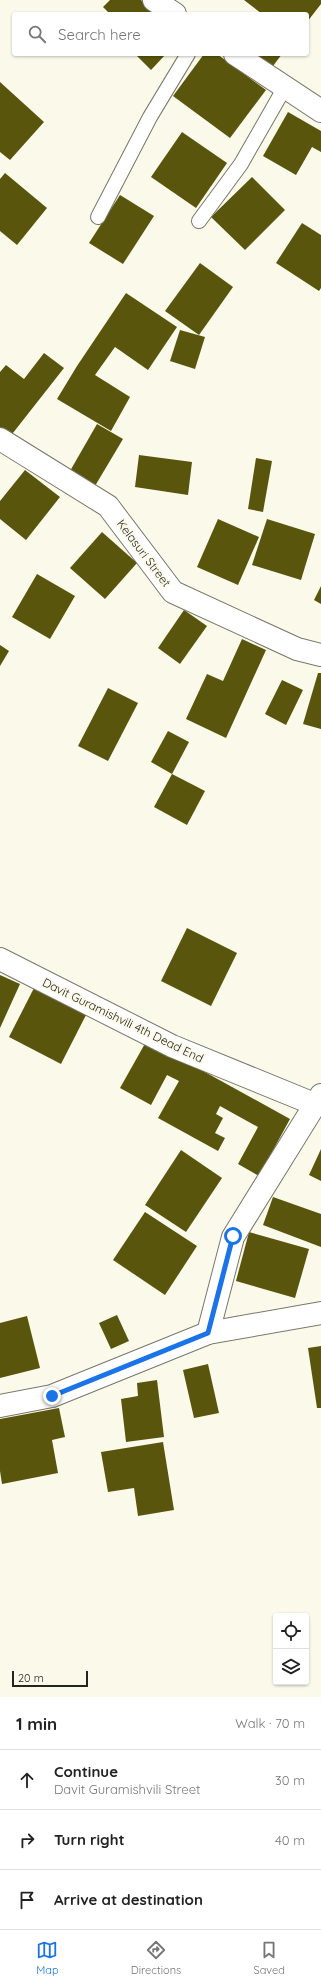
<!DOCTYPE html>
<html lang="en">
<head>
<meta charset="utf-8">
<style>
  :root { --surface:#fff; --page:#f2f2f2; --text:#222; --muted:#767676; --line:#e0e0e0; --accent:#1a73e8 }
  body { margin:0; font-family:Quicksand,sans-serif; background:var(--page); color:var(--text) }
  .controls { position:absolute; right:12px; bottom:12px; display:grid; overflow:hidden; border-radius:4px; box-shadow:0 1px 3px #0004 }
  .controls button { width:36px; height:36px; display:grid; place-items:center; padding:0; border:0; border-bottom:1px solid var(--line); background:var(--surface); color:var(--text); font:20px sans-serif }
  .scale { position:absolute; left:12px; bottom:10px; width:76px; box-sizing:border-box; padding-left:4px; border:2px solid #25251f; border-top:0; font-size:11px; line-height:14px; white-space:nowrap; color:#25251f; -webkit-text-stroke:3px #fbfaea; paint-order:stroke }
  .stop { position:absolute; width:12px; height:12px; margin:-9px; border:3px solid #1a73e8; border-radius:50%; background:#fff }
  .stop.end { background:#1a73e8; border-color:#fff; box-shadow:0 1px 4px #0008 }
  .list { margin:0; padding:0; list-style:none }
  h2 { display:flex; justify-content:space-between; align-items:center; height:52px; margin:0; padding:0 16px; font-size:17px }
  h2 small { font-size:13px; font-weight:400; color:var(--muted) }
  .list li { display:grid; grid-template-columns:26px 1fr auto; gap:12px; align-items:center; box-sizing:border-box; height:60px; padding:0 16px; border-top:1px solid var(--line) }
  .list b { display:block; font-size:15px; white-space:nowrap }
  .list p { margin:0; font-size:13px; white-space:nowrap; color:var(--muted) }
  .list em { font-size:13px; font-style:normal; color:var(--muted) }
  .icon { flex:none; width:22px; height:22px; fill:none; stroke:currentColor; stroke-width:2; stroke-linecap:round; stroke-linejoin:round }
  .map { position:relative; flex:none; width:321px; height:1697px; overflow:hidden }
  .search { position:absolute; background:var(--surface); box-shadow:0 1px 3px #0004; left:12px; right:12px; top:12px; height:44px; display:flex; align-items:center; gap:10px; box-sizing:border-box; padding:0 14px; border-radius:4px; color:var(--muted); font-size:15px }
  .sheet { height:232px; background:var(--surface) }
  nav { display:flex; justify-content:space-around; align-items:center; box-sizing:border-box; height:56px; border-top:1px solid var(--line); background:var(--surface); font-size:11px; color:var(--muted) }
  nav a { display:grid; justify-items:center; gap:2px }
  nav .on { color:var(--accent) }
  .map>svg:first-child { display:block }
</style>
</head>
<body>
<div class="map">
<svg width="321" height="1697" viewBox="0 0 321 1697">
  <rect width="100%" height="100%" fill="#fbfaea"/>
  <!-- building -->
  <g fill="#59550c">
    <polygon points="110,0 141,0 155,14 110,14 103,7"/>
    <polygon points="244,0 321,0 321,4 307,22 307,14 262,14"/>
    <polygon points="135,54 166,54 151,70"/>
    <polygon points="204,54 217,54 266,90 230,138 173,96"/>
    <polygon points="253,54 282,54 270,70"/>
    <polygon points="0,82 44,122 10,160 0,152"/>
    <polygon points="288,112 321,131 321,152 312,147 296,175 263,156"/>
    <polygon points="182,132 227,163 196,208 151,177"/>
    <polygon points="5,173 47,208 17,245 0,231 0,179"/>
    <polygon points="252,177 285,210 245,250 211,217"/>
    <polygon points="120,195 154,216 123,264 89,243"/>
    <polygon points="302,223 321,235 321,288 319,291 276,263"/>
    <polygon points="200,263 233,287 199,335 165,311"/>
    <polygon points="126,293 177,327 148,370 115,347 95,375 130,397 111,431 57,399 77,366"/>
    <polygon points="180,330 205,337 195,369 170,361"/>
    <polygon points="44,353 64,368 9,438 0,431 0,372 6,365 24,379"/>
    <polygon points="97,424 123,439 95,486 70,471"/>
    <polygon points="139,455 192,462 188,495 135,487"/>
    <polygon points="256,458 272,461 263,512 248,509"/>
    <polygon points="25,470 60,497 26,540 0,519 0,501"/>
    <polygon points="218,519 259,537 238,585 197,567"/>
    <polygon points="267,519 315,534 301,580 252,565"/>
    <polygon points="102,532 137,563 105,599 70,568"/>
    <polygon points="37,574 75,596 50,639 12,617"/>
    <polygon points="321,586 321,604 314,600"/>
    <polygon points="184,610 207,626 180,664 158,648"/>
    <polygon points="242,639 266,650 226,738 186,719 207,674 223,681"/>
    <polygon points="0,645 9,651 0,666"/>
    <polygon points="318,673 321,673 321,729 303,724"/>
    <polygon points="282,680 303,690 286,725 265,714"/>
    <polygon points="108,688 138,703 108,761 78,746"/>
    <polygon points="168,731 189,742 172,774 151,762"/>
    <polygon points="172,774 205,791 187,825 154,807"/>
    <polygon points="187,928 237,953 211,1006 161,981"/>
    <polygon points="0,975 20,984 0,1028"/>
    <polygon points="34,988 86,1015 61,1064 9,1037"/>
    <polygon points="147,1040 290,1119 259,1176 238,1164 258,1127 220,1106 216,1114 223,1118 215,1133 225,1138 218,1151 158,1118 179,1081 167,1075 151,1105 120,1088"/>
    <polygon points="321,1149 321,1181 309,1175"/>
    <polygon points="181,1150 222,1178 186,1232 145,1205"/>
    <polygon points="273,1197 321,1214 321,1247 263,1225"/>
    <polygon points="145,1212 197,1246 165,1295 113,1260"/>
    <polygon points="249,1232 309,1249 295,1298 236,1281"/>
    <polygon points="117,1315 129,1341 111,1349 99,1323"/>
    <polygon points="27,1316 40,1368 0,1378 0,1323"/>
    <polygon points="321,1346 321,1408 317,1408 308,1348"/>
    <polygon points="208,1364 219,1413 194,1418 183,1370"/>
    <polygon points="157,1380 164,1437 126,1442 121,1399 138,1396 137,1383"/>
    <polygon points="59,1408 65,1437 52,1440 58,1473 2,1484 0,1471 0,1419"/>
    <polygon points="163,1442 174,1510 138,1516 134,1488 108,1492 101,1452"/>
  </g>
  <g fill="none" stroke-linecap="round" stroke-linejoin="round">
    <defs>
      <g id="lane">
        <polyline points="98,217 150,117 188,54"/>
        <polyline points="199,221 241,164 285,87"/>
      </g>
      <g id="street">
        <polyline points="154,0 175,14"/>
        <polyline points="235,54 321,111"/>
        <polyline points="0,439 108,506 173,592 297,649 321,655"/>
        <polyline points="0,959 172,1046 314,1104"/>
        <polyline points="208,1333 233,1237 321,1095"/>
        <polyline points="0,1406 52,1396 208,1333 321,1313"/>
      </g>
    </defs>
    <!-- lane casing -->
    <use href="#lane" stroke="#787769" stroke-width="16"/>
    <!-- street casing -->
    <use href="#street" stroke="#787769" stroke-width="24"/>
    <!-- lane -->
    <use href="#lane" stroke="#fff" stroke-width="14"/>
    <!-- street -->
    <use href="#street" stroke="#fff" stroke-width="22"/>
  </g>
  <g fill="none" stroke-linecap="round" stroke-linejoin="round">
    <!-- route -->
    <polyline stroke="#1a73e8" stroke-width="5" points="52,1396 208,1333 233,1236"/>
  </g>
  <g text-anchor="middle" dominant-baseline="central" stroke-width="4" stroke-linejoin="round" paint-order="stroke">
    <!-- street labels -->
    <g font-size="12" fill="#25251f" stroke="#fbfaea">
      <text transform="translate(144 553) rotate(53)">Kelasuri Street</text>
      <text transform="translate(123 1020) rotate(26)">Davit Guramishvili 4th Dead End</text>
    </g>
  </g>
</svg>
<div class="controls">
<button><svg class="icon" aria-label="locate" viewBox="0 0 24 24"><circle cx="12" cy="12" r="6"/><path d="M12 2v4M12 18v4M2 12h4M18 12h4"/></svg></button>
<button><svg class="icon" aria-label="layers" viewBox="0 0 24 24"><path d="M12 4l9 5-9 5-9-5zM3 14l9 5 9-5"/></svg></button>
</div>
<div class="scale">20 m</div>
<div class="stop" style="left:233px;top:1236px"></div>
<div class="stop end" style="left:52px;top:1396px"></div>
<div class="search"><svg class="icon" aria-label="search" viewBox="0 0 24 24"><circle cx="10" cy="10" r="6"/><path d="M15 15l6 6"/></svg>Search here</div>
</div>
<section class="sheet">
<h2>1 min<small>Walk · 70 m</small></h2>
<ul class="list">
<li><svg class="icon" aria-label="ahead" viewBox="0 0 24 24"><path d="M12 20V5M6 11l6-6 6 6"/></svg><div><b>Continue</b><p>Davit Guramishvili Street</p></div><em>30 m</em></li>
<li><svg class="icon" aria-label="right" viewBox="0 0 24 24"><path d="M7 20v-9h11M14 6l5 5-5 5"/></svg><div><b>Turn right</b></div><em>40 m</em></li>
<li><svg class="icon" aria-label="arrive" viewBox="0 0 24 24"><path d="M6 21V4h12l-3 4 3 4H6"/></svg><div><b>Arrive at destination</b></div></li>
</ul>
</section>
<nav>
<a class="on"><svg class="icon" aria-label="map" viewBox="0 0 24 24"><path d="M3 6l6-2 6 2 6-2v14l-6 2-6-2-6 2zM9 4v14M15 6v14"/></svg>Map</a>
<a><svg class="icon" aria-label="directions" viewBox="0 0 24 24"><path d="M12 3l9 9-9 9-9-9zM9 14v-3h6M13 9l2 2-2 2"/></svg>Directions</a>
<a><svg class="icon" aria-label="saved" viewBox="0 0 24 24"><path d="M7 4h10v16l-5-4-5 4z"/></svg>Saved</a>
</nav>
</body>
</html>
